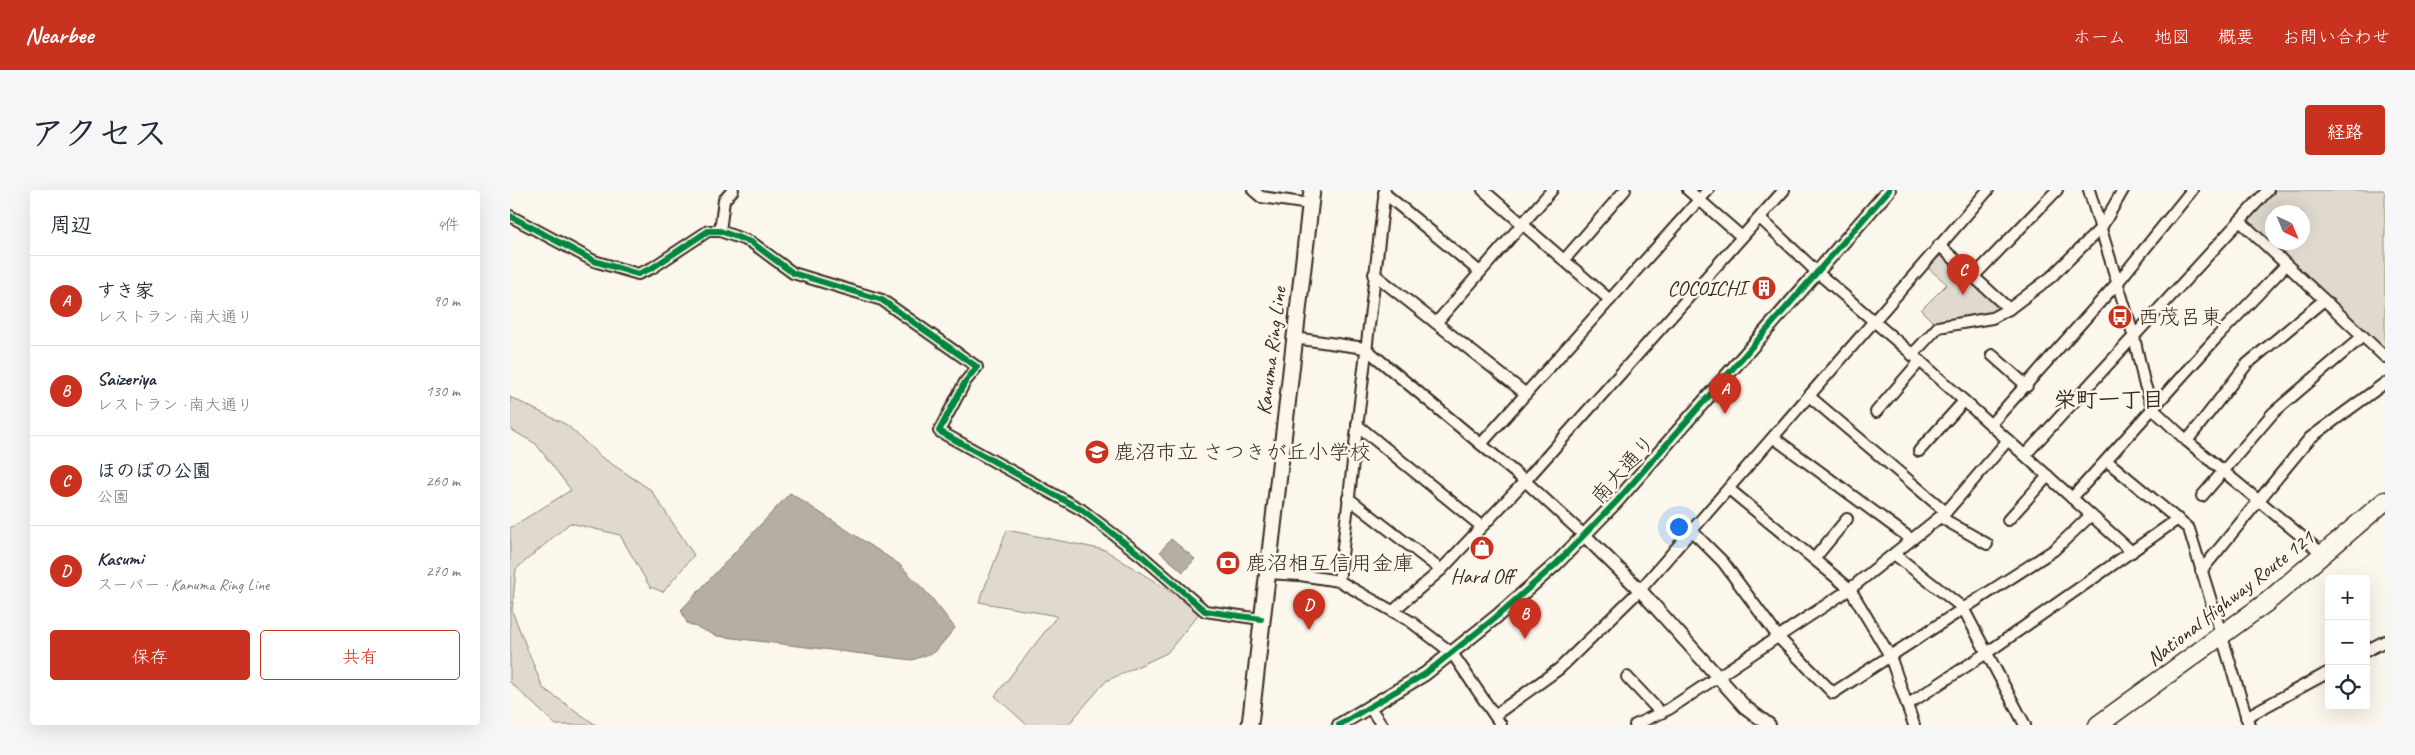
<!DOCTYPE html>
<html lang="ja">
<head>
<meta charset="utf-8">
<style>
  :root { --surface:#fff; --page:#f6f6f7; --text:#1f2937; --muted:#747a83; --line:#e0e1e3; --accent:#c8321e }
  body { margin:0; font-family:Caveat,"Klee One",sans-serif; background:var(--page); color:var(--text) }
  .controls { position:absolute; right:15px; bottom:15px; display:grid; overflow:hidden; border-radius:5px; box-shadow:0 5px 20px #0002 }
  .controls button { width:45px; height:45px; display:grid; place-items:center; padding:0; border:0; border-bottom:1px solid var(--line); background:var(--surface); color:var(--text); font:25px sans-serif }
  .compass { position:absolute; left:1755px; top:15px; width:45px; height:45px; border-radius:50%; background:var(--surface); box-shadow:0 5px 20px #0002; rotate:136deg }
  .you { position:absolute; left:1168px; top:336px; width:18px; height:18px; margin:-12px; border:4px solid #fff; border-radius:50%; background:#1a73e8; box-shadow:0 0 0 8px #1a73e833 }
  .badge { display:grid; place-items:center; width:32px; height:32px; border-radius:50%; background:var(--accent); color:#fff; font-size:16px; font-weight:700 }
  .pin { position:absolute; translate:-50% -41px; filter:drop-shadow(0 1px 2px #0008) }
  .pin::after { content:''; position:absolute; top:26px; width:18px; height:15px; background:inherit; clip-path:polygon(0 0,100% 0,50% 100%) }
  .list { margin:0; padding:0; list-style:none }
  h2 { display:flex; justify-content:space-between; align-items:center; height:65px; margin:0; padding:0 20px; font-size:21px }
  h2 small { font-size:16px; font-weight:400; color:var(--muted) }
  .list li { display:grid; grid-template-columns:32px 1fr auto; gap:15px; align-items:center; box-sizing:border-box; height:90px; padding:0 20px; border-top:1px solid var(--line) }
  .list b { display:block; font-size:19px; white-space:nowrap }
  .list p { margin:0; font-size:16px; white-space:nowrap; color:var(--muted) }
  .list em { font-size:16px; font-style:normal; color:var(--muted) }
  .actions { display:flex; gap:10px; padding:15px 20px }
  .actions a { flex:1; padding:11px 0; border:1px solid var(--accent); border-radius:5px; text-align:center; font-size:18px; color:var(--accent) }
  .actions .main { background:var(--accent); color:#fff }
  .icon { flex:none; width:28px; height:28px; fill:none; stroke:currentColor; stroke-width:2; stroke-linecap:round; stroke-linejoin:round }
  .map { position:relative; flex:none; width:1875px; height:535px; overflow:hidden; border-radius:5px }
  header { display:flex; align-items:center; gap:30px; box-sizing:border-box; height:70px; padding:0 25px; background:var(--accent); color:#fff }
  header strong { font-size:24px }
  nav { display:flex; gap:28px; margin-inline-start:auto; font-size:18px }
  .intro { display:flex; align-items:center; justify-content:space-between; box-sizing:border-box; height:120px; padding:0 30px }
  h1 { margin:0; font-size:35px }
  .button { padding:12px 22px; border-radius:5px; background:var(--accent); color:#fff; font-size:18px; font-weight:700 }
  main { display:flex; gap:30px; padding:0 30px }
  aside { flex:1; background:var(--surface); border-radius:5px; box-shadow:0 5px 20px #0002 }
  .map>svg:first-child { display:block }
</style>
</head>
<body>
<header>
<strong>Nearbee</strong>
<nav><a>ホーム</a><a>地図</a><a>概要</a><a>お問い合わせ</a></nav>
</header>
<div class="intro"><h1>アクセス</h1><a class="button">経路</a></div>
<main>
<aside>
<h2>周辺<small>4件</small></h2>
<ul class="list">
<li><span class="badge">A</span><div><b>すき家</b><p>レストラン · 南大通り</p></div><em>90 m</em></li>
<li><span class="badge">B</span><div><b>Saizeriya</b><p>レストラン · 南大通り</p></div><em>130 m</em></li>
<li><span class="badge">C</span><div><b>ほのぼの公園</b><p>公園</p></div><em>260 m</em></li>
<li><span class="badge">D</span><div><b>Kasumi</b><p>スーパー · Kanuma Ring Line</p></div><em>270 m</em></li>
</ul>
<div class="actions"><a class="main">保存</a><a>共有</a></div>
</aside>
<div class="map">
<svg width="1875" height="535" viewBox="0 0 1875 535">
  <rect width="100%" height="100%" fill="#fbf7ec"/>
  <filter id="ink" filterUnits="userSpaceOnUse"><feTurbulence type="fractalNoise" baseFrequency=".02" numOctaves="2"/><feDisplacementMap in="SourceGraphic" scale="10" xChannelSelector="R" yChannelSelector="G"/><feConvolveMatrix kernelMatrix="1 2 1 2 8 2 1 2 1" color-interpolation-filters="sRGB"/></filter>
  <g filter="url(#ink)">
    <!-- green -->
    <g fill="#dfd9ce" stroke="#8d8276" fill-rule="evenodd">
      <path d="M1764 0H1875V163L1738 35V28ZM1762 22H1792V52H1762Z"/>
      <polygon points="1430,66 1435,66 1491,116 1489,123 1425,134 1411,120 1437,94 1418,78"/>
      <polygon points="0,207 57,235 90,266 141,300 184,365 153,402 140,397 110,345 60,333 6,379 2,421 33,498 86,535 46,535 0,492 0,338 61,300 26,254 0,239"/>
      <polygon points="497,340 595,360 691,421 657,463 596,491 558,535 517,535 485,506 547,426 469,412"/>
    </g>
    <!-- water -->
    <g fill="#b6aea2" stroke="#85796d">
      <polygon points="280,303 389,374 421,407 445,438 425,462 402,470 207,446 177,433 171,420"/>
      <polygon points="661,349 685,369 673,382 650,362"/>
    </g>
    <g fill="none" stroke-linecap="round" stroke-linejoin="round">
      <defs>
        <g id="minor">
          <polyline points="743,0 751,7 800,14"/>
          <polyline points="973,0 1100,110"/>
          <polyline points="1178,0 1232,47"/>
          <polyline points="1579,0 1624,147 1634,192 1643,219 1677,251 1814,365"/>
          <polyline points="874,3 970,82"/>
          <polyline points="0,26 84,71 128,84 142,78 198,41 210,41 241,52 283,83 372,110 467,177 455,192 429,241 572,320 633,367 695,421 751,429"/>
          <polyline points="1250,28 1308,83 1410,171 1622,362"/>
          <polyline points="1730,31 1875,167"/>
          <polyline points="210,41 214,10 223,0"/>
          <polyline points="1429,55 1499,119"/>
          <polyline points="1054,70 1115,0"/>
          <polyline points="864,84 1016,204"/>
          <polyline points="1464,86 1547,0"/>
          <polyline points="926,133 1042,0"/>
          <polyline points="784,148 855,158 1015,291 1075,346"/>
          <polyline points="1402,165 1428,137 1482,128 1499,119 1541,87 1591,38 1613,0"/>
          <polyline points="1482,165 1517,196"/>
          <polyline points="1299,206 1436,322"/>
          <polyline points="1366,222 1410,171"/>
          <polyline points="1481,234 1608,92 1682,0"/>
          <polyline points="847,235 971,336"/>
          <polyline points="1264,248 1401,349"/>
          <polyline points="1677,251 1737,174 1814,110"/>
          <polyline points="971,254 1198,0"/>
          <polyline points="1409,261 1454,211"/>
          <polyline points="1515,265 1758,0"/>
          <polyline points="1597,271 1679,339 1739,535"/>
          <polyline points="1219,299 1340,399 1380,466 1404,535"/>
          <polyline points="1692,306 1763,223 1853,146"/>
          <polyline points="838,308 931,380"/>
          <polyline points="1562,308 1708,146 1776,75"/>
          <polyline points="1430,327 1477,354"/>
          <polyline points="1498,330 1538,286"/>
          <polyline points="1181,340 1213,372 1269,448 1323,503 1544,360 1580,326"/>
          <polyline points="1384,364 1453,418 1515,535"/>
          <polyline points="1304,369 1337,329"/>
          <polyline points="1691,381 1800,248 1875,193"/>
          <polyline points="757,383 790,385 829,391 900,431 942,463 991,535"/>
          <polyline points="829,391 875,0"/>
          <polyline points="883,421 931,380 1015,291 1274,0"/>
          <polyline points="1856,461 1875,451"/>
          <polyline points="1117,487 1151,523"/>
          <polyline points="1397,515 1478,462 1668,329"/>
          <polyline points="860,518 872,535"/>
          <polyline points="985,525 1049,479 1130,400 1478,0"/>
          <polyline points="1736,527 1819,482"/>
          <polyline points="1125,535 1159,519 1340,399 1436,322 1498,250"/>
        </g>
        <g id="tertiary">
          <polyline points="1075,346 1130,400 1235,517 1259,535"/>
          <polyline points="829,535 915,484 986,427 1046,374 1107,311 1379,0"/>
        </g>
        <polyline id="secondary" points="740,535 802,0"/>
        <polyline id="trunk" points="1588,535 1757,412 1875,311"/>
      </defs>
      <!-- minor casing -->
      <use href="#minor" stroke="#3b2a1e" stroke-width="14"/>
      <!-- tertiary casing -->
      <use href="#tertiary" stroke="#3b2a1e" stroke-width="16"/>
      <!-- secondary casing -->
      <use href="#secondary" stroke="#3b2a1e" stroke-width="19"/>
      <!-- trunk casing -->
      <use href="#trunk" stroke="#3b2a1e" stroke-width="21"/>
      <!-- minor -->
      <use href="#minor" stroke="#fbf7ec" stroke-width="10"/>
      <!-- tertiary -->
      <use href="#tertiary" stroke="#fbf7ec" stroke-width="12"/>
      <!-- secondary -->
      <use href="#secondary" stroke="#fbf7ec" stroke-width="15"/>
      <!-- trunk -->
      <use href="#trunk" stroke="#fbf7ec" stroke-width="18"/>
      <defs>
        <g id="cycleway">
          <polyline points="0,26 84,71 128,84 142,78 198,41 210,41 241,52 283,83 372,110 467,177 455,192 429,241 572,320 633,367 695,421 751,429"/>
          <polyline points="829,535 915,484 986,427 1046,374 1107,311 1379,0"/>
        </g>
      </defs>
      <!-- cycleway casing -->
      <use href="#cycleway" stroke="#fbf7ec" stroke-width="9"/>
      <!-- cycleway -->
      <use href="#cycleway" stroke="#00873e" stroke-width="6"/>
    </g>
  </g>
  <!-- icons -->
  <defs>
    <symbol id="building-disc" viewBox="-11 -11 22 22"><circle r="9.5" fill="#c8321e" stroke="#fbf7ec"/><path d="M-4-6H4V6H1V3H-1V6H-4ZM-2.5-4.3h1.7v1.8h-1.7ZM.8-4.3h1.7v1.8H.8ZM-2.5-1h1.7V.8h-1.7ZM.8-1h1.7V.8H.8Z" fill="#fff"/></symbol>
    <symbol id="bus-disc" viewBox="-11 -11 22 22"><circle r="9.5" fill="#c8321e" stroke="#fbf7ec"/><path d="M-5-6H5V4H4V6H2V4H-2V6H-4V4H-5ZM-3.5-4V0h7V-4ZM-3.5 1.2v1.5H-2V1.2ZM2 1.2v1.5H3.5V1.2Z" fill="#fff"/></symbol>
    <symbol id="school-disc" viewBox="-11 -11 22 22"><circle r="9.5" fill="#c8321e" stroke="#fbf7ec"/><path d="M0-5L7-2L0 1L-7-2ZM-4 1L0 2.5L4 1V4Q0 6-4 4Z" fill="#fff"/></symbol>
    <symbol id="shop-disc" viewBox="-11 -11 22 22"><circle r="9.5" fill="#c8321e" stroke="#fbf7ec"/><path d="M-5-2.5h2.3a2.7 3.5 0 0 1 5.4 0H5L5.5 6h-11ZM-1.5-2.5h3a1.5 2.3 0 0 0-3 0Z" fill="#fff"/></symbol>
    <symbol id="bank-disc" viewBox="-11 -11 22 22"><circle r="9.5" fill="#c8321e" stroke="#fbf7ec"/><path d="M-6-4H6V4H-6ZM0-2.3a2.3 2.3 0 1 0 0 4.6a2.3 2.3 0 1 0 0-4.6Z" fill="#fff"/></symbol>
  </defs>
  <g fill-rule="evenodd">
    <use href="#building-disc" x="1240" y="84" width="28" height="28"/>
    <use href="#bus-disc" x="1596" y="113" width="28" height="28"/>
    <use href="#school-disc" x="573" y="248" width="28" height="28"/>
    <use href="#shop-disc" x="958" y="344" width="28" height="28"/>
    <use href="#bank-disc" x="704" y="359" width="28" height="28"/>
  </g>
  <g text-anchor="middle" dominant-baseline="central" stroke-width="5" stroke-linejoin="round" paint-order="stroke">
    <!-- poi labels -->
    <g font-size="21" fill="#3b2a1e" stroke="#fbf7ec" text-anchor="start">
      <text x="1236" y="98" text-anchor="end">COCOICHI</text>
      <text x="1628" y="127">西茂呂東</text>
      <text x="604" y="262">鹿沼市立 さつきが丘小学校</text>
      <text x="736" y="373">鹿沼相互信用金庫</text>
      <text x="972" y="386" text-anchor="middle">Hard Off</text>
    </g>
    <!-- street labels -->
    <g font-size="21" fill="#3b2a1e" stroke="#fbf7ec">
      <text transform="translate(761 161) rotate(-83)">Kanuma Ring Line</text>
      <text transform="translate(1113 279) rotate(-48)">南大通り</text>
      <text transform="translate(1720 408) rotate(-38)">National Highway Route 121</text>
    </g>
    <!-- neighbourhood labels -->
    <g font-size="22" font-weight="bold" fill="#3b2a1e" stroke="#fbf7ec">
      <text x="1599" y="210">栄町一丁目</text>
    </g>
  </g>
</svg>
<div class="controls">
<button>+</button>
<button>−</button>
<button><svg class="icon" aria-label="locate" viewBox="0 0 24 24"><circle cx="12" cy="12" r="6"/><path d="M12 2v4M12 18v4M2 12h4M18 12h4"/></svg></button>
</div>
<svg class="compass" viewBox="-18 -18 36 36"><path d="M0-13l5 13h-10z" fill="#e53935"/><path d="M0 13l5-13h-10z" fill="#747a83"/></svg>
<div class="you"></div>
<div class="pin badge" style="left:1215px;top:224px">A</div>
<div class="pin badge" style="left:1015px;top:449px">B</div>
<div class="pin badge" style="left:1453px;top:105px">C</div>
<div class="pin badge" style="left:799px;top:440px">D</div>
</div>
</main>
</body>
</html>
